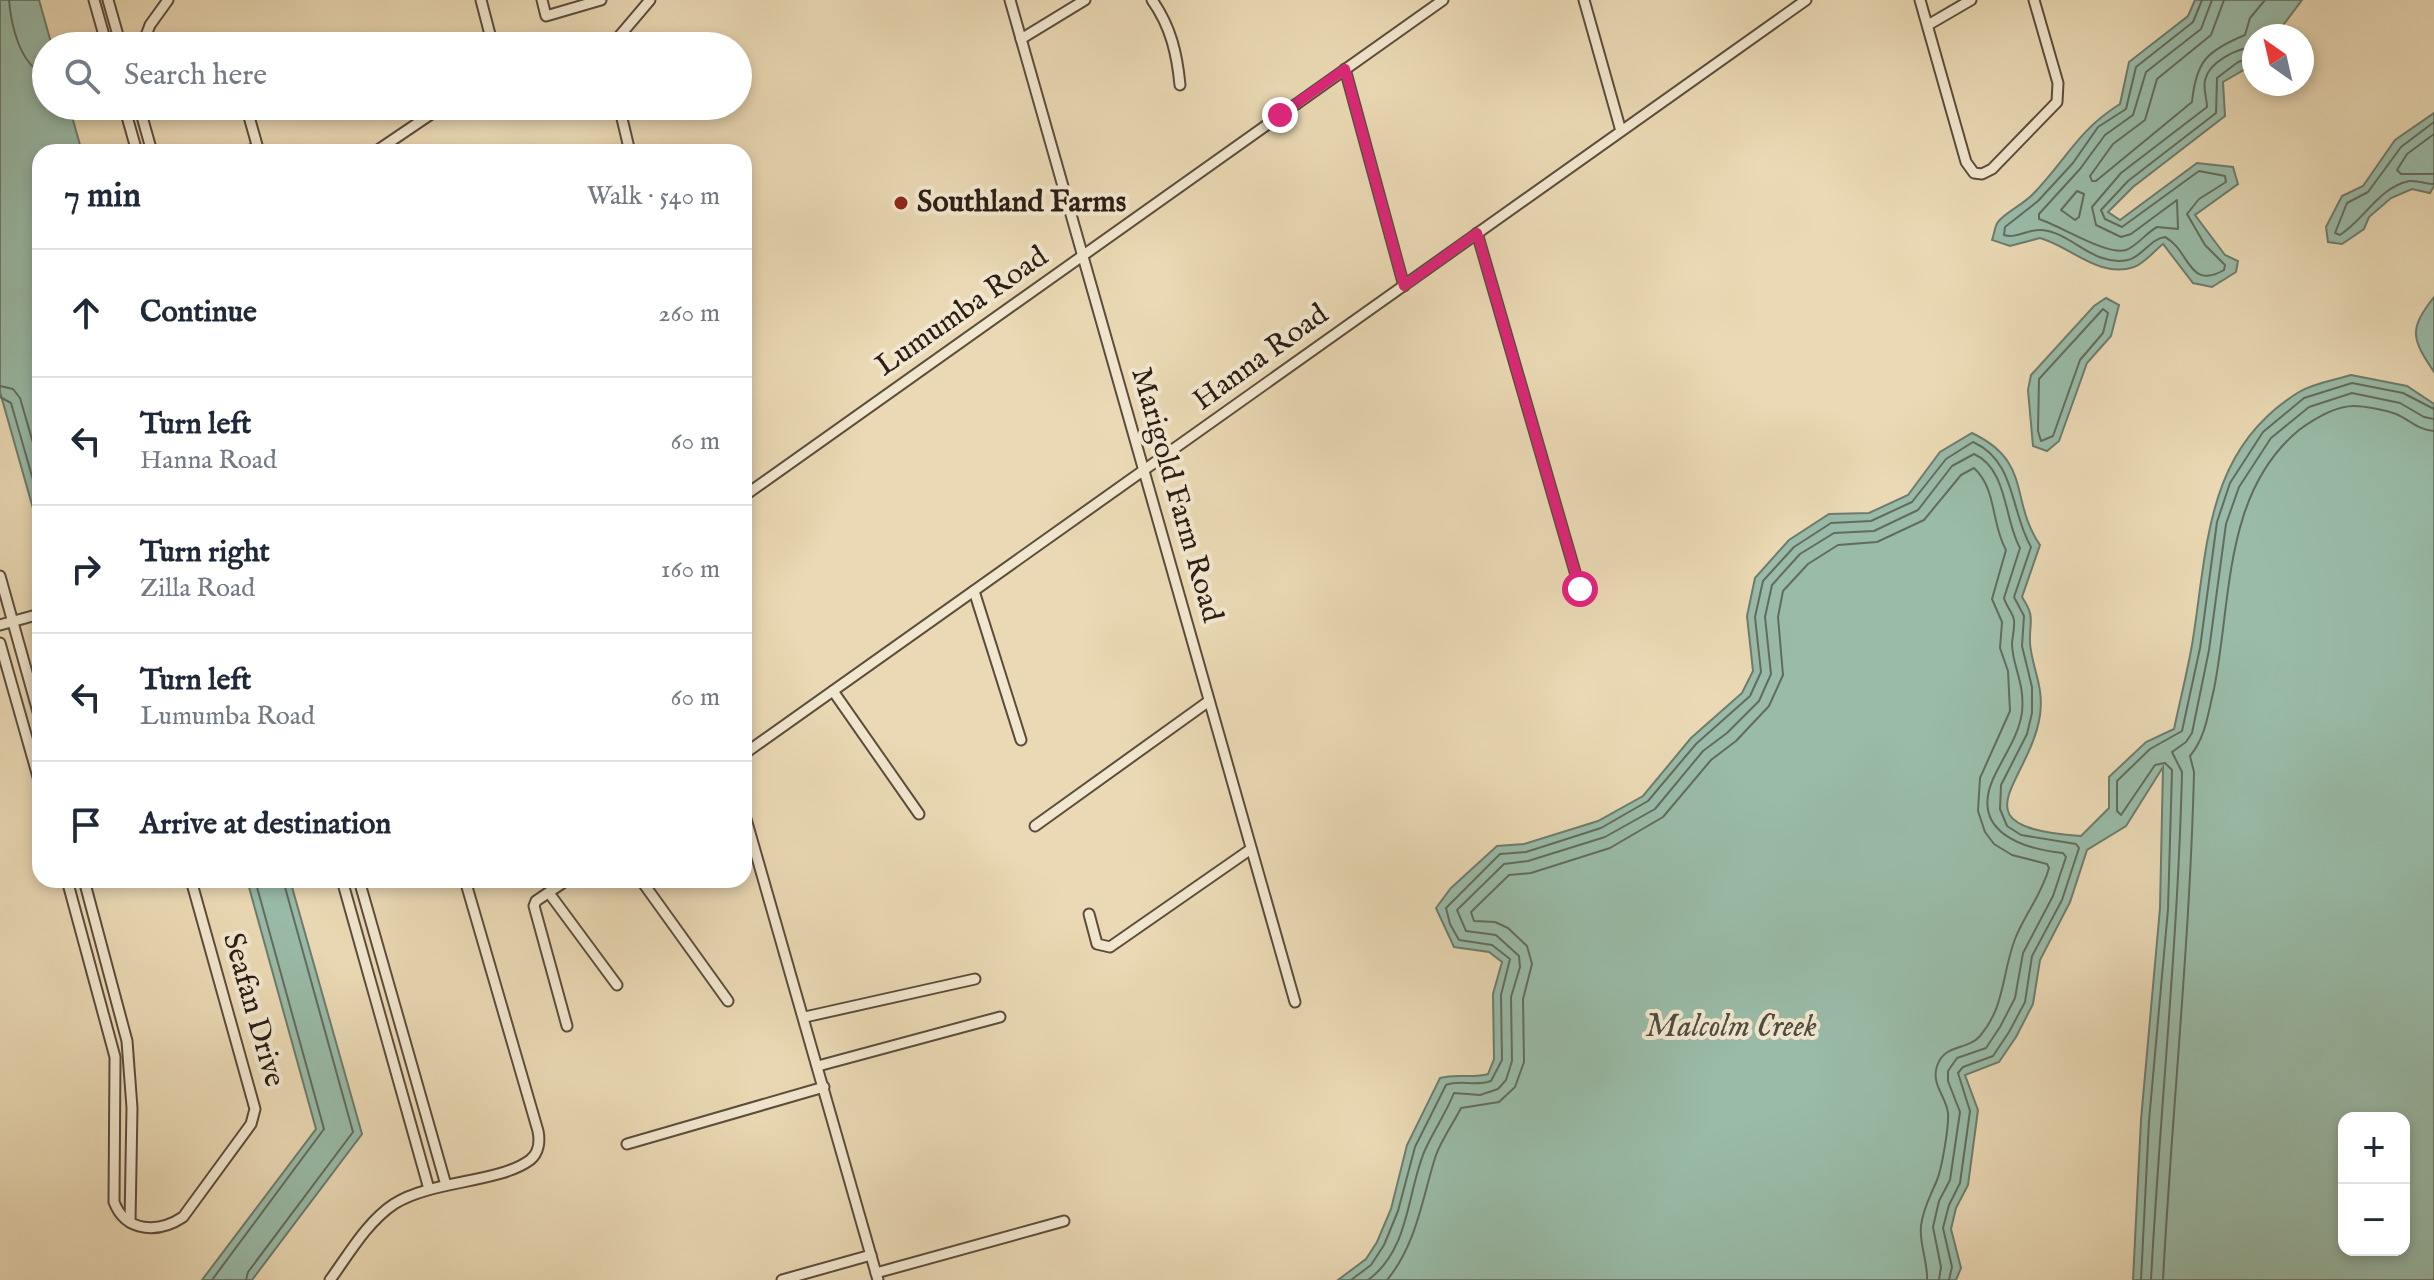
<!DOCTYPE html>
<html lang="en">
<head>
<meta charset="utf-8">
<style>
  :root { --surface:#fff; --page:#f2f2f3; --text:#1f2937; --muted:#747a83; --line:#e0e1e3 }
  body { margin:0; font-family:"IM FELL English",serif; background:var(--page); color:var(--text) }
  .controls { position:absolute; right:24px; bottom:24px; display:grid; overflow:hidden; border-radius:16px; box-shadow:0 4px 12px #0003 }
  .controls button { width:72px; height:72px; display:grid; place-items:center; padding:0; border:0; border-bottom:2px solid var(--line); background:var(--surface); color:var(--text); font:40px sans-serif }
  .compass { position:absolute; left:2242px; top:24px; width:72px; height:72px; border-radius:50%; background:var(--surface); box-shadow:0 4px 12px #0003; rotate:326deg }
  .stop { position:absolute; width:24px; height:24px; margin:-18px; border:6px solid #db2777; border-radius:50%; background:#fff }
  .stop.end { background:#db2777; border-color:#fff; box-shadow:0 2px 8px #0008 }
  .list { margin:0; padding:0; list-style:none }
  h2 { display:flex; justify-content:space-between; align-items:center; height:104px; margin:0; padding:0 32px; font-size:34px }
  h2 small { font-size:26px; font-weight:400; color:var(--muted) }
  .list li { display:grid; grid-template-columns:52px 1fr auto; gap:24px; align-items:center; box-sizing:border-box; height:128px; padding:0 32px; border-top:2px solid var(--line) }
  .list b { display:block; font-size:30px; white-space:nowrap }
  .list p { margin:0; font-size:26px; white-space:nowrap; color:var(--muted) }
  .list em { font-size:26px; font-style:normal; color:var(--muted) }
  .icon { flex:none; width:44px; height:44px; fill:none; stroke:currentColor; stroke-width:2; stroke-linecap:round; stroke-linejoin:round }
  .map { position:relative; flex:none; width:2434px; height:1280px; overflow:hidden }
  .search { position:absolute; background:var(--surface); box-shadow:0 4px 12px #0003; left:32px; top:32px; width:720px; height:88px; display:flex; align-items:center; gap:20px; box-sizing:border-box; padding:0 28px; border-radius:44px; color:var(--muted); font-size:30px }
  .panel { position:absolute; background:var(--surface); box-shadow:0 4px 12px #0003; left:32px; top:144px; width:720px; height:744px; border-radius:24px }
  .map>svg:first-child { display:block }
</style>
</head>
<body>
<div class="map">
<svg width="2434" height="1280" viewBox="0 0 2434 1280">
  <rect width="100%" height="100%" fill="#ead9b4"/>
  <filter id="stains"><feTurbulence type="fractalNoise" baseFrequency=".0025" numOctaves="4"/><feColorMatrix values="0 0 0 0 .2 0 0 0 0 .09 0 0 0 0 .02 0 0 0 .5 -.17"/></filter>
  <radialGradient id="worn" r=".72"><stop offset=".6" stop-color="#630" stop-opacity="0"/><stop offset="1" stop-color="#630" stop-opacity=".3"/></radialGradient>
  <!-- water -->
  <g fill="#99bba8" stroke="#6d7c6d" stroke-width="2" fill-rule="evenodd">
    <polygon points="0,0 39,0 52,46 46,46 46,106 69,106 82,152 40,152 40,533 0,392"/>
    <path d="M2195 0H2302L2275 36H2254V64L2223 82 2225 116 2133 187 2108 212 2120 220 2197 163 2233 167 2238 184 2195 215 2225 255 2238 261 2236 272 2212 287 2193 283 2163 244C2155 250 2144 264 2134 267 2099 279 2070 246 2040 238L2010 246 1992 240C1994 235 1995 225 1998 222 2004 213 2024 204 2033 194 2066 160 2078 130 2120 104L2129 62 2188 16Z"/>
    <polygon points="2434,113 2434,186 2430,193 2412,189 2391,198 2369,217 2364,229 2342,244 2328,242 2326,227 2342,196 2363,186 2395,140"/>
    <path d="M2434 297V372C2412 339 2408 330 2434 297Z"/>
    <polygon points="2106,298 2119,305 2111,336 2087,363 2059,441 2047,451 2033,446 2028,390 2031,375 2094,306"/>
    <path d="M2351 375 2407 386 2434 404V1280H2133L2141 1120 2160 908 2163 767 2126 826 2087 850 2070 902 2040 960 2033 1004 2016 1037 1999 1062 1965 1075 1978 1110 1968 1185 1956 1208 1951 1229 1961 1268 1956 1280H1338L1366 1259 1377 1242 1391 1209 1407 1145 1440 1078C1458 1073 1471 1079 1488 1074L1494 1059 1493 994 1502 962 1489 952 1454 947 1436 908 1451 888 1497 846 1524 844 1598 821 1643 796 1691 738 1742 693 1753 671 1747 616 1755 578 1789 540 1829 514 1869 513 1908 495 1940 452 1972 433C2033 462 2009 500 2040 545L2022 597C2036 618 2029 621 2030 643 2032 669 2044 685 2040 715 2030 784 1951 827 2081 836L2109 808V777L2146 742 2174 729C2180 701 2187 673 2192 645 2208 549 2204 450 2299 392 2314 383 2335 380 2351 375ZM2344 1118H2404V1250H2344Z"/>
    <polygon points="247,880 290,880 362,1134 252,1280 202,1280 316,1129"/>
  </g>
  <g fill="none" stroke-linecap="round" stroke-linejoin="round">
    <!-- shore -->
    <g stroke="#626c5e" stroke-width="2">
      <path d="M9 0C11 25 20 66 46 75"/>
      <path d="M2202 0 2193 22 2136 67 2126 109 2098 127 2073 163 2038 201 2005 227 2004 235C2016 239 2028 229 2041 230 2072 232 2092 267 2128 260 2142 257 2150 239 2165 237 2190 250 2188 291 2224 270L2225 265 2205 245 2187 214 2199 199 2226 182 2225 176 2199 171 2122 227 2105 219 2101 210 2128 181 2216 113 2217 78 2238 62 2254 57"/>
      <path d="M2212 0 2201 29 2146 72 2133 115 2105 135 2080 169 2039 214V219C2061 226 2107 256 2126 250 2137 246 2146 233 2157 227L2178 229 2177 200 2131 234 2121 237 2096 225 2092 207 2121 173 2207 107C2207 98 2203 90 2205 80 2209 62 2237 48 2254 47"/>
      <path d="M2224 0 2211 35 2157 79 2145 120 2113 144 2090 176 2092 181H2096L2192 102C2196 62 2206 51 2245 35L2250 18 2265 0"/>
      <path d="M2434 122 2401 147 2368 192 2347 203 2335 233 2340 235C2365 219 2378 188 2409 181 2417 180 2426 184 2434 184"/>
      <polyline points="2434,134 2407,154 2397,170 2401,174 2434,174"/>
      <polygon points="2077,191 2084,194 2079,217 2075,220 2061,210"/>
      <polygon points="2103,309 2108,313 2103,333 2080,360 2053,436 2041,441 2038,431 2039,379"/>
      <polyline points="0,386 13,389 20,398 40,467"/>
      <polyline points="0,397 11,403 40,504"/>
      <polyline points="212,1280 324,1129 255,880"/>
      <polyline points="246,1280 248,1272 353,1132 283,880"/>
      <path d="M1351 1280 1371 1265 1384 1245 1398 1211 1415 1147 1446 1085C1461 1079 1474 1087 1491 1081L1502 1060 1501 995 1510 959 1492 945 1459 940 1450 924 1446 908 1500 854 1526 852 1601 828 1648 801 1696 744 1750 696 1761 672 1755 617 1763 581 1794 547 1831 523 1871 521 1912 502 1946 459 1973 442C2016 461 2010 511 2031 547L2014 597 2024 616 2022 646 2032 687V713L2027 734 2001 785 2000 809 2007 826 2021 835 2076 844 2079 848 2062 900 2032 956 2025 1002 2009 1032 1993 1056 1963 1067 1958 1073 1970 1111 1960 1183 1949 1205 1943 1228 1952 1267 1949 1280"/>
      <path d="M1368 1280C1410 1250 1407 1191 1425 1150 1434 1130 1446 1113 1454 1093L1480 1095 1498 1089 1506 1080 1512 1061 1511 997 1520 967 1519 956 1496 935 1466 931 1457 910 1504 864 1528 861 1605 837 1655 809 1703 751 1727 733 1759 701 1771 674 1765 617 1772 585 1800 554 1834 533 1874 531 1918 510 1952 466 1974 454C2008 469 2004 520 2020 548L2004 598C2006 606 2013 613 2014 620 2015 629 2012 637 2012 645 2013 668 2025 683 2022 712 2019 736 2003 757 1993 779 1970 832 2023 849 2063 853L2066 857 2053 896 2023 953 2015 998 2000 1027 1986 1048 1957 1058 1948 1071V1081L1960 1112 1950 1180 1939 1201 1933 1227 1941 1267 1939 1280"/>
      <path d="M1387 1280C1416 1245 1422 1200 1435 1158 1440 1142 1453 1124 1461 1108L1499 1102 1515 1087 1524 1062 1523 999 1532 964 1527 946 1508 928 1495 922 1474 921 1471 912 1509 875 1531 873 1610 848 1663 817 1711 760 1736 741 1769 706 1783 675 1778 617 1783 591 1808 564 1838 545 1877 542 1924 520 1961 475 1974 468C1997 489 1991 524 2006 550L1992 599 2002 622 2000 648 2008 671 2010 711 1980 778 1978 811 1985 832 1994 844 2012 855 2047 864 2049 868C2042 894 2025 914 2015 939 2002 973 2005 1007 1980 1036 1967 1051 1945 1043 1937 1066 1931 1085 1946 1096 1948 1113 1949 1126 1942 1168 1937 1180 1931 1195 1923 1208 1921 1226 1919 1244 1928 1262 1927 1280"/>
      <polyline points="2141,1280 2149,1121 2168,909 2172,770 2165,763 2155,765 2121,815 2117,811 2117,781 2150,749 2182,731 2200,648 2217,522 2230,483 2263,432 2304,398 2352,383 2403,393 2434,409"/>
      <path d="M2151 1280C2160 1110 2178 942 2182 772L2172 752 2186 742 2192 733 2209 650 2226 524 2239 487 2271 438 2309 407 2352 393 2400 403 2424 417 2434 419"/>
      <path d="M2163 1280C2172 1110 2190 941 2194 772L2190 756C2206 737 2208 713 2214 689 2232 599 2223 493 2299 430 2314 419 2335 406 2354 406 2365 406 2385 410 2396 414 2410 420 2418 430 2434 431"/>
    </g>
    <defs>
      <g id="minor">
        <polyline points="94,0 107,46"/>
        <polyline points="108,0 121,46"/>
        <polyline points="481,0 493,46"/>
        <polyline points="542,0 546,16 601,0"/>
        <polyline points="1010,0 1295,1002"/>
        <path d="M1152 0C1171 27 1177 54 1180 85"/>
        <polyline points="1584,0 1621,131"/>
        <polyline points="1920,0 1966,162 1974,173 1982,174 1992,169 2057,102 2058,83 2034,0"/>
        <polyline points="1928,25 1971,0"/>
        <polyline points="1021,39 1085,0"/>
        <polyline points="142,46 150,25 168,0"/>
        <polyline points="611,46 650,0"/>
        <polyline points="1345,69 1404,286"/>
        <polyline points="124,106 137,152"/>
        <polyline points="139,106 152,152"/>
        <polyline points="246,106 259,152"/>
        <polyline points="619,106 630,152"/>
        <polyline points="243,152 258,148"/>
        <polyline points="375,152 443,106"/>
        <polyline points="1477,233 1580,589"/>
        <polyline points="744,496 1443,0"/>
        <polyline points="0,576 40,719"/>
        <polyline points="974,591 1021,740"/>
        <polyline points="0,625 40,614"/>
        <polyline points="0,643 40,784"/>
        <polyline points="833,691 919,814"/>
        <polyline points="744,754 1806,0"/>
        <polyline points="744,812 878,1280"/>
        <polyline points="1035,826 1209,701"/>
        <path d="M67 880 115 1057 114 1202C126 1233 159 1233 183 1217L251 1124 255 1109 191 880"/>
        <polyline points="84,880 127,1041 132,1108 130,1222"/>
        <polyline points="342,880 429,1189"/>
        <polyline points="359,880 446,1185"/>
        <polyline points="641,880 728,1001"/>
        <polyline points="549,893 617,985"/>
        <polyline points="1089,914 1097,944 1110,947 1251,849"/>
        <polyline points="805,1017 975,979"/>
        <polyline points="567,1026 534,906 536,901 567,880"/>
        <polyline points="818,1066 1000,1017"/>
        <polyline points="627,1144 824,1087"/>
        <polyline points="876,1273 1064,1221"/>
        <path d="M330 1280C349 1254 367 1222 394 1204 432 1180 499 1183 530 1160 539 1153 540 1141 538 1131L465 880"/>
        <polyline points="782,1280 871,1255"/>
      </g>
    </defs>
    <!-- minor casing -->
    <use href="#minor" stroke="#5c4c3d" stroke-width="13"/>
    <!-- minor -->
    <use href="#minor" stroke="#f1e6ce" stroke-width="9"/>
  </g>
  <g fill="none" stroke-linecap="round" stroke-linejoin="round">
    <!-- route -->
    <polyline stroke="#db2777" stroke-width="10" points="1280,115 1345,69 1404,286 1477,233 1580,589"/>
  </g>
  <!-- markers -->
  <circle fill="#8f2418" stroke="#f1e6ce" stroke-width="3" cx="901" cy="203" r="8"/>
  <g text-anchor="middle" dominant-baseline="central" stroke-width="8" stroke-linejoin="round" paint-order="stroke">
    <!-- poi labels -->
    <g font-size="30" font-weight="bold" fill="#2c1d15" stroke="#f1e6ce" text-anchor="start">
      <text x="917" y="203">Southland Farms</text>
    </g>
    <!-- street labels -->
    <g font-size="30" fill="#2c1d15" stroke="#f1e6ce">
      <text transform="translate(962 312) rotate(-35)">Lumumba Road</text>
      <text transform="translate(1261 358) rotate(-36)">Hanna Road</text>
      <text transform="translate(1176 495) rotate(74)">Marigold Farm Road</text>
      <text transform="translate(253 1010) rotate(74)">Seafan Drive</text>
    </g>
    <!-- water labels -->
    <g font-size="32" font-style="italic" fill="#4d4c41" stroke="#f1e6ce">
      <text x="1731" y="1027">Malcolm Creek</text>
    </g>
  </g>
  <rect width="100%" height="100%" filter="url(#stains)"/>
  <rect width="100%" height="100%" fill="url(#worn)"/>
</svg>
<div class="controls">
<button>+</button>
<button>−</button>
</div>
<svg class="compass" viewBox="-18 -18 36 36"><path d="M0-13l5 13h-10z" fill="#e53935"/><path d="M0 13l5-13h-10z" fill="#747a83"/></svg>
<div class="stop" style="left:1580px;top:589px"></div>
<div class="stop end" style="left:1280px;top:115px"></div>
<div class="search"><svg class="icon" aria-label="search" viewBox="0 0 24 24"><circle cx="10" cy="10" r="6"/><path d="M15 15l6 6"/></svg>Search here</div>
<section class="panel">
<h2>7 min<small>Walk · 540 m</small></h2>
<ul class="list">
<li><svg class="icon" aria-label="ahead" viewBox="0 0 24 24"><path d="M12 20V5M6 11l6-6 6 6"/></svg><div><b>Continue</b></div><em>260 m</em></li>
<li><svg class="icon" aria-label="left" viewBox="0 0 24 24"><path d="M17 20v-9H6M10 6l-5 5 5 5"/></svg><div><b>Turn left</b><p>Hanna Road</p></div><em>60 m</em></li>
<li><svg class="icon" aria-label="right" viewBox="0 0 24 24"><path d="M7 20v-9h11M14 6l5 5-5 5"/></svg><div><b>Turn right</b><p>Zilla Road</p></div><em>160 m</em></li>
<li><svg class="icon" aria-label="left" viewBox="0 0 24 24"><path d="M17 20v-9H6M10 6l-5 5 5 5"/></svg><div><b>Turn left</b><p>Lumumba Road</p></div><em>60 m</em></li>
<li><svg class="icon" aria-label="arrive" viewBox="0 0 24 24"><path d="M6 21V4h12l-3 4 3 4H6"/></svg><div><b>Arrive at destination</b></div></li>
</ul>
</section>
</div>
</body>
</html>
